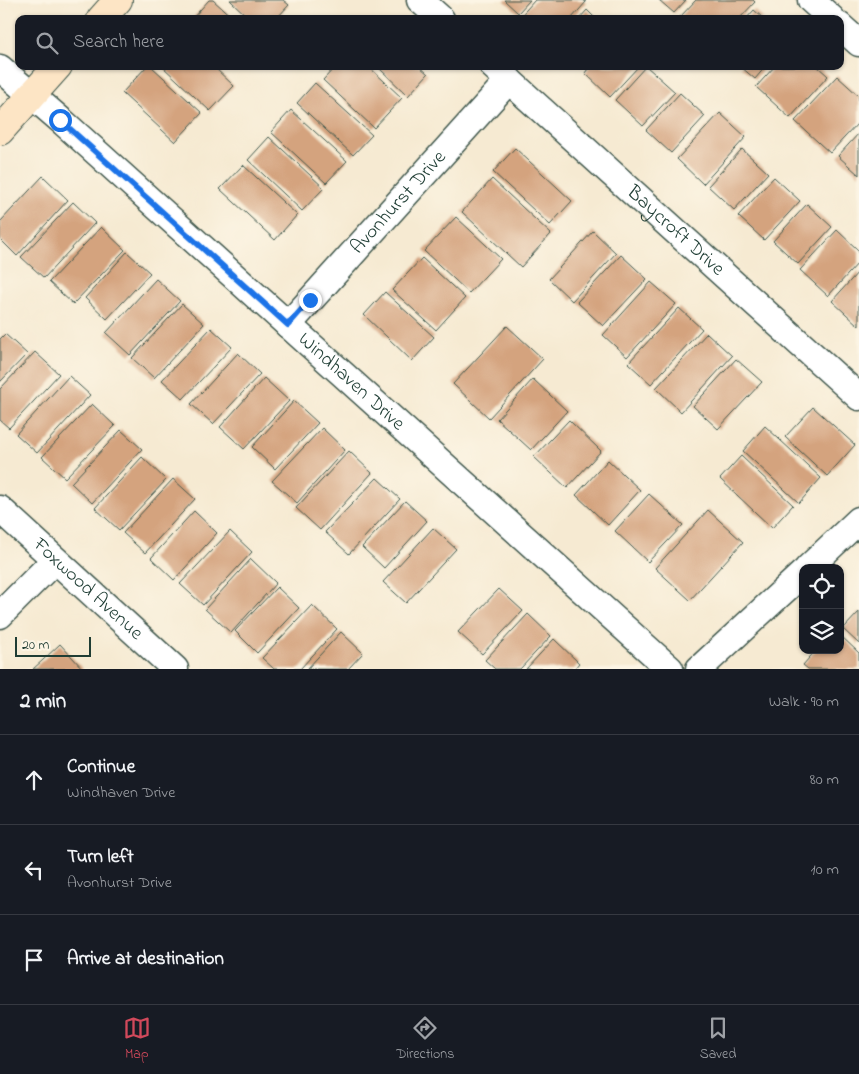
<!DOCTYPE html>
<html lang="en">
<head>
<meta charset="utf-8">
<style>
  :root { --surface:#171b24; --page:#242831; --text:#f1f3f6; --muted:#9ea1a6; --line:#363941; --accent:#d1495b }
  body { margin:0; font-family:"Indie Flower",sans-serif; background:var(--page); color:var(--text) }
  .controls { position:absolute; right:15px; bottom:15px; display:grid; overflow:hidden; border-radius:10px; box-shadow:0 1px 4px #0004 }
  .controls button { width:45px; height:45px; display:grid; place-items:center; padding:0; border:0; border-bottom:1px solid var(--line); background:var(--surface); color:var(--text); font:25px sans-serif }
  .scale { position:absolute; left:15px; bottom:12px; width:76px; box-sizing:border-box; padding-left:5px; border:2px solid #1f3d34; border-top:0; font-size:14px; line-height:18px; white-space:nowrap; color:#1f3d34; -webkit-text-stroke:4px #fcf5e5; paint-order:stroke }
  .stop { position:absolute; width:15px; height:15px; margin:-11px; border:4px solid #1a73e8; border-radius:50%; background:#fff }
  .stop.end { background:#1a73e8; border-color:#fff; box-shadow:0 1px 5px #0008 }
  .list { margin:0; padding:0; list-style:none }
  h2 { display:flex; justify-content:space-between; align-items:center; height:65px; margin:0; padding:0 20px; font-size:21px }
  h2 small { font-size:16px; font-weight:400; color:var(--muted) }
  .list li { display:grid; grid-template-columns:32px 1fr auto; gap:15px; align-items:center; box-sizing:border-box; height:90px; padding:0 20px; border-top:1px solid var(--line) }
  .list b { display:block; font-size:19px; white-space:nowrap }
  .list p { margin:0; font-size:16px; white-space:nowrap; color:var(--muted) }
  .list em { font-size:16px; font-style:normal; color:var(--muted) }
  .icon { flex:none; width:28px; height:28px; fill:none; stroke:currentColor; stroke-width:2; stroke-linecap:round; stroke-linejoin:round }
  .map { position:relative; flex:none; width:859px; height:669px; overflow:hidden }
  .search { position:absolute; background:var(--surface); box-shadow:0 1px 4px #0004; left:15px; right:15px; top:15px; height:55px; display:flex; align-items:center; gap:12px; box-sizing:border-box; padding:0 18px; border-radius:10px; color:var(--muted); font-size:19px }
  .sheet { height:335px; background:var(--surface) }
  nav { display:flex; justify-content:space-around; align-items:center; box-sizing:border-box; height:70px; border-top:1px solid var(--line); background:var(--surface); font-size:14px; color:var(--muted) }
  nav a { display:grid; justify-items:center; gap:2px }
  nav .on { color:var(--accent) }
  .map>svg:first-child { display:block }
</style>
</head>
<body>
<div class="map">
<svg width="859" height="669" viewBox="0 0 859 669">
  <rect width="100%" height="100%" fill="#fcf5e5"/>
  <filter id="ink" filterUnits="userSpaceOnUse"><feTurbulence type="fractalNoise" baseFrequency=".02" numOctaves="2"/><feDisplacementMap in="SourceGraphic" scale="10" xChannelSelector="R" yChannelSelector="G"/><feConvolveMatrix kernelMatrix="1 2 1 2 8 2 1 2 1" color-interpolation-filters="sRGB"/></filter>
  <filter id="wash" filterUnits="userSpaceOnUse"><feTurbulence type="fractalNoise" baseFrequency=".0096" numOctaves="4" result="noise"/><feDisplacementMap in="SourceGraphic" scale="20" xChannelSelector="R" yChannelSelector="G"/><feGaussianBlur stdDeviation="1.12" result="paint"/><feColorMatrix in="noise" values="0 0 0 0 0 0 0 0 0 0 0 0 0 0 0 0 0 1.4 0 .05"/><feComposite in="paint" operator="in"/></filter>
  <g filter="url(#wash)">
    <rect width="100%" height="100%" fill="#f6ead2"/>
    <g id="blocks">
      <!-- building -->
      <g fill="#d4a37e">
        <polygon points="209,0 213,0 234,19 192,19"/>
        <polygon points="230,0 283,0 289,5 276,19 250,19"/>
        <polygon points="504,0 530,0 518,13"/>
        <polygon points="535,0 583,0 586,2 571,19 518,19"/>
        <polygon points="659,0 686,0 674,13"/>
        <polygon points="696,0 753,0 755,2 739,19 682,19 680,17"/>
        <polygon points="587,10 596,19 579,19"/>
        <polygon points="754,10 764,19 746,19"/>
        <polygon points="147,66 151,66 202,113 175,142 122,93"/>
        <polygon points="162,66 213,66 234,86 210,111"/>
        <polygon points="336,66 368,66 402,98 374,128 323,80"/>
        <polygon points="377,66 419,66 428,74 408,96"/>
        <polygon points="590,66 639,66 610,97 585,73"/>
        <polygon points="646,66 675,92 643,126 615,100"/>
        <polygon points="740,66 766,66 755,79"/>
        <polygon points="775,66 817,66 828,76 790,118 756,87"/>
        <polygon points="837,76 859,96 859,122 830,153 795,121"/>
        <polygon points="315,83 372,135 353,155 297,103"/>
        <polygon points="680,93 705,116 671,153 646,130"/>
        <polygon points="291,110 347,161 326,183 271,132"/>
        <polygon points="720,113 746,137 703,184 677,159"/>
        <polygon points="859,133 859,175 838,156"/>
        <polygon points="269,137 324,188 302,211 248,160"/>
        <polygon points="515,148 572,201 550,225 493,172"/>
        <polygon points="742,149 768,173 734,210 708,186"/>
        <polygon points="243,165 297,215 275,240 220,189"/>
        <polygon points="43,176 68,200 17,256 0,239 0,222"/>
        <polygon points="774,177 800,201 764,240 738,216"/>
        <polygon points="492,179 551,234 521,267 462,212"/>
        <polygon points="73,202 95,223 44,278 21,257"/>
        <polygon points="807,204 832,227 798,264 773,241"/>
        <polygon points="456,217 501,259 469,293 424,251"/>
        <polygon points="101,227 125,250 73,304 49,282"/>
        <polygon points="837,230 859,251 859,262 828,296 800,270"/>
        <polygon points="593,231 616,253 572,301 549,279"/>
        <polygon points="127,252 150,273 107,319 85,298"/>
        <polygon points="621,255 647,279 603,326 577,302"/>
        <polygon points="422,258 465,298 436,330 392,290"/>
        <polygon points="859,271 859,326 832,301"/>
        <polygon points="156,279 180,301 130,355 106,333"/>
        <polygon points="651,282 676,304 627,357 603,335"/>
        <polygon points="385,292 434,337 412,361 364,315"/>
        <polygon points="182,304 204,324 154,378 132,358"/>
        <polygon points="679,308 702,329 651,384 628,363"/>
        <polygon points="507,326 543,359 489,418 453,384"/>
        <polygon points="211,328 232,347 183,399 162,380"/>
        <polygon points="707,333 732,356 681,412 656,388"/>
        <polygon points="5,334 27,354 0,382 0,339"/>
        <polygon points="35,352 59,374 9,428 0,420 0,389"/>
        <polygon points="238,353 260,374 213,424 191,404"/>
        <polygon points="736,359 762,382 718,429 693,406"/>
        <polygon points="69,376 90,395 37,453 16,434"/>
        <polygon points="264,378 289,401 244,449 220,427"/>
        <polygon points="533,379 567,411 531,450 497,419"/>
        <polygon points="294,401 318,423 275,469 252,447"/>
        <polygon points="92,404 115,426 65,478 42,457"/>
        <polygon points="813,407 855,445 827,476 785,437"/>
        <polygon points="569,420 601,451 567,488 534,457"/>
        <polygon points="765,426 821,478 799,503 743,451"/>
        <polygon points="322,428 345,450 297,503 272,481"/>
        <polygon points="121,430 142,449 92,503 71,483"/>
        <polygon points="349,451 372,473 320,530 296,508"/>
        <polygon points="741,456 793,505 772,528 720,479"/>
        <polygon points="142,457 166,480 119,530 95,508"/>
        <polygon points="608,460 640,490 608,525 576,495"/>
        <polygon points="377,478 400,499 349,554 325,532"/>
        <polygon points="173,479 195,499 145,553 123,533"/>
        <polygon points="649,494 683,525 648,562 615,531"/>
        <polygon points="405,501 427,521 384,568 362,547"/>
        <polygon points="708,510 743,542 690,600 655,568"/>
        <polygon points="194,511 217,533 174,580 151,558"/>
        <polygon points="433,528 456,549 406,603 383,582"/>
        <polygon points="230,531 252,552 203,605 180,584"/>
        <polygon points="251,559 276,583 231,633 205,609"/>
        <polygon points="277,587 299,608 257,653 235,631"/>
        <polygon points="499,589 523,611 482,654 458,632"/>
        <polygon points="312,605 337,629 300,669 274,669 262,658"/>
        <polygon points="859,612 859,644 843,629"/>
        <polygon points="528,614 551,636 520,669 495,669 485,660"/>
        <polygon points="341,632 363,653 348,669 307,669"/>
        <polygon points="840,635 859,653 859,669 808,669 803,665 816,650 840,650"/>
        <polygon points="554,639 579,663 574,669 526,669"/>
        <polygon points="60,644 83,669 33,669 43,660"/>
      </g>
    </g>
  </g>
  <g filter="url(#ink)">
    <use href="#blocks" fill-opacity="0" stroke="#3f574c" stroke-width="1"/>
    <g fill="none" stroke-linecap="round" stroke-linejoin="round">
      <defs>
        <g id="street">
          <polyline points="420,0 441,19"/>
          <polyline points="811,0 832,19"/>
          <polyline points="840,26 859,43"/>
          <path id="s1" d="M493 66 859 397"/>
          <path id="s2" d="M0 68 64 123 670 669"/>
          <path id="s3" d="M288 325 509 80"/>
          <path id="s4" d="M0 509 175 669"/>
          <polyline points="808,568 859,520"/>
          <polyline points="0,615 55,560"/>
          <polyline points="699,669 803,573"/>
        </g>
        <g id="secondary">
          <polyline points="101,19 118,0"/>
          <polyline points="0,131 58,66"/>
        </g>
      </defs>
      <!-- street casing -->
      <use href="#street" stroke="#3f574c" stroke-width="29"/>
      <!-- secondary casing -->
      <use href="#secondary" stroke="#3f574c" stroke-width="30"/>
      <!-- street -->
      <use href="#street" stroke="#fff" stroke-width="26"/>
      <!-- secondary -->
      <use href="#secondary" stroke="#fde5c5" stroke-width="28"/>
    </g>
  </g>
  <g fill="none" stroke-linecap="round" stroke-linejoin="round" filter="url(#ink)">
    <!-- route -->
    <polyline stroke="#1a73e8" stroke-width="6" points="60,120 288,325 310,300"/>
  </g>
  <g text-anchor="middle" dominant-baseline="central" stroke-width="5" stroke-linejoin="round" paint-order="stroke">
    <!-- street labels -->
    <g font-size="20" fill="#1f3d34" stroke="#fcf5e5">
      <text stroke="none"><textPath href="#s3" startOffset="165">Avonhurst Drive</textPath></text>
      <text stroke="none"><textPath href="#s1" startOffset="246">Baycroft Drive</textPath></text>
      <text stroke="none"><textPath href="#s2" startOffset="471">Windhaven Drive</textPath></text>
      <text stroke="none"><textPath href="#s4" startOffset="119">Foxwood Avenue</textPath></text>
    </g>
  </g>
</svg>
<div class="controls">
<button><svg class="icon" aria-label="locate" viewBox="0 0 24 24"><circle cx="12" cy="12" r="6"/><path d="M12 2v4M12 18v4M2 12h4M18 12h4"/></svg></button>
<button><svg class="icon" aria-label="layers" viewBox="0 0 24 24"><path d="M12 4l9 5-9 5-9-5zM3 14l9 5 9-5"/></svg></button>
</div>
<div class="scale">20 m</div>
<div class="stop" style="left:60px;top:120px"></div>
<div class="stop end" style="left:310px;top:300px"></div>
<div class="search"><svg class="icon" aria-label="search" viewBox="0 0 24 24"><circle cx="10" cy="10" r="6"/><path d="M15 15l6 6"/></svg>Search here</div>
</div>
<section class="sheet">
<h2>2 min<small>Walk · 90 m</small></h2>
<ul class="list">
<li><svg class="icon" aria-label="ahead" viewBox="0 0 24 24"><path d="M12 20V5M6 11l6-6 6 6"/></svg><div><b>Continue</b><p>Windhaven Drive</p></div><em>80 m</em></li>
<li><svg class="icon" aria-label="left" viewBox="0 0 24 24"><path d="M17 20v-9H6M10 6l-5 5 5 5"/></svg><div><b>Turn left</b><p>Avonhurst Drive</p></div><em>10 m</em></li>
<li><svg class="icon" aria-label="arrive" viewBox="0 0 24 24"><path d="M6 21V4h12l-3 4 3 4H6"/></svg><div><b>Arrive at destination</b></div></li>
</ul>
</section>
<nav>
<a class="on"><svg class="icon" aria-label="map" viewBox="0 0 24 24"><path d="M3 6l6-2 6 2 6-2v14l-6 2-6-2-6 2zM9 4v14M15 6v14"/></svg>Map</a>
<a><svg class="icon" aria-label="directions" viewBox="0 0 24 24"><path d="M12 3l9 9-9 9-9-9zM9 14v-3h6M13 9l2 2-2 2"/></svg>Directions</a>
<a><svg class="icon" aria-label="saved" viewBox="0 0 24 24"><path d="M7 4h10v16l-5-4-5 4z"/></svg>Saved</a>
</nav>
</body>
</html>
